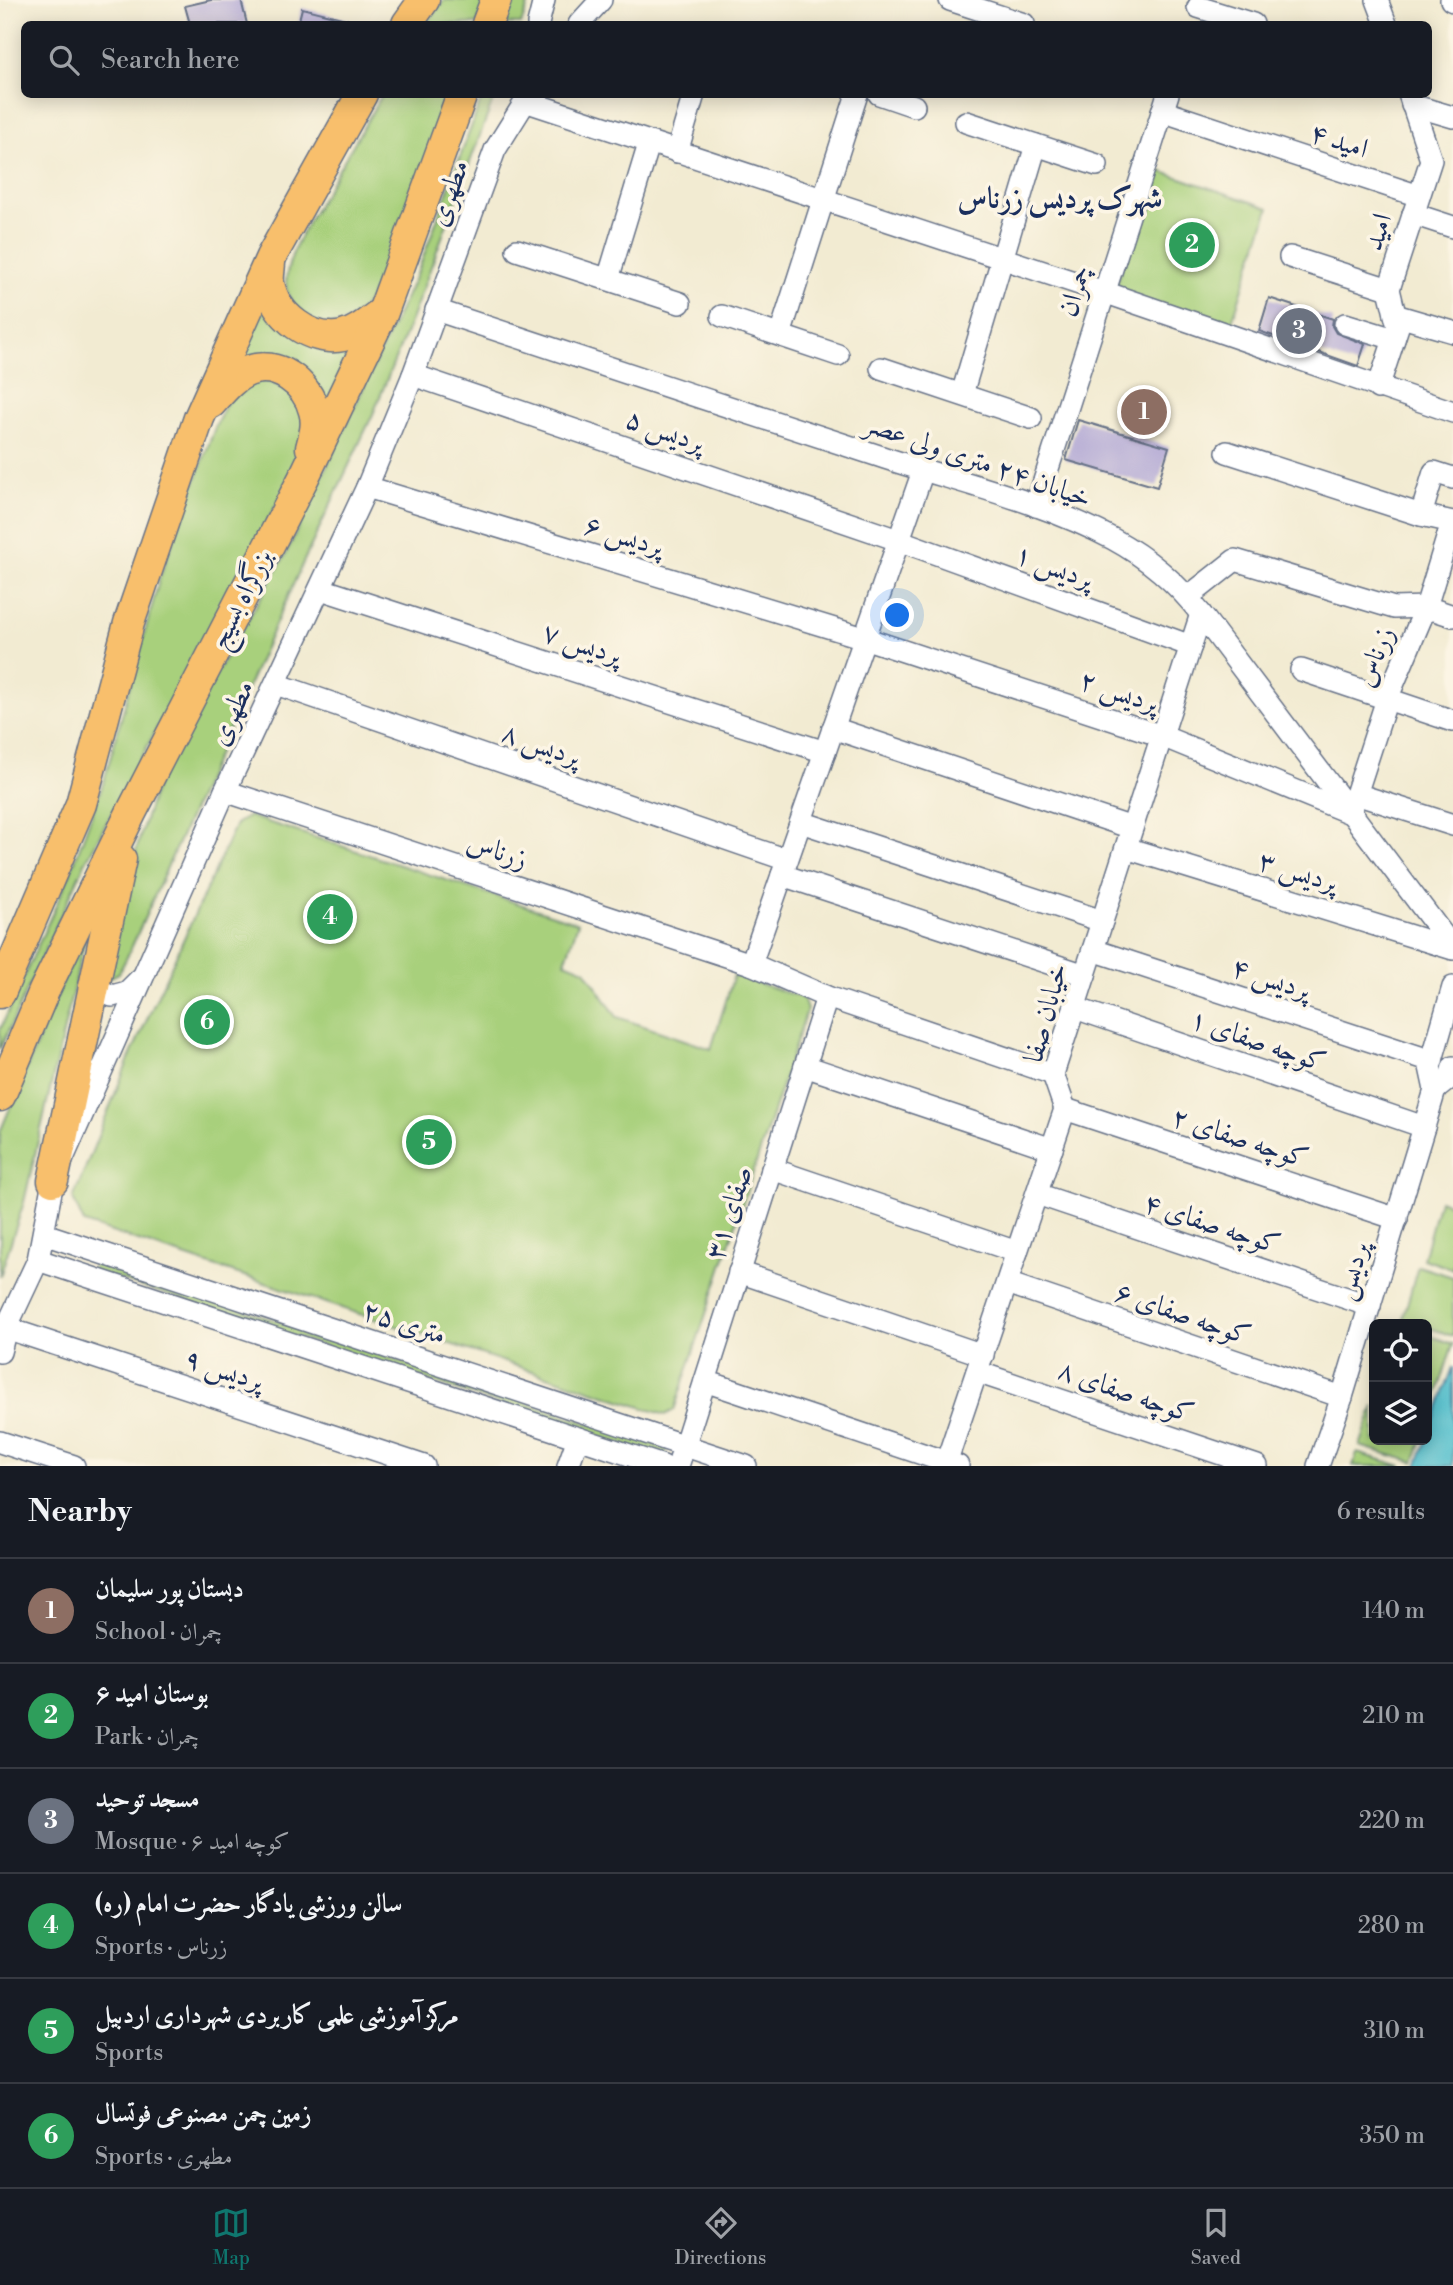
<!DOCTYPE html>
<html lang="en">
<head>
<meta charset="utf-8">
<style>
  :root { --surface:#171b24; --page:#242831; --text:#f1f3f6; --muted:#9ea1a6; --line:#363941; --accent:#0f766e }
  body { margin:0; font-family:"Libre Bodoni",Amiri,serif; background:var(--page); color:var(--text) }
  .controls { position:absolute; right:21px; bottom:21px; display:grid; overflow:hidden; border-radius:10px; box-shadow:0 4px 18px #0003 }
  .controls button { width:63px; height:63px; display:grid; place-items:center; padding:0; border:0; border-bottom:2px solid var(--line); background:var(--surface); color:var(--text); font:35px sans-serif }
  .you { position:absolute; left:898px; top:616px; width:24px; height:24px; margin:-18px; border:5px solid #fff; border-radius:50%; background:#1a73e8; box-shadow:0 0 0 10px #1a73e833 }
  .badge { display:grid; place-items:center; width:46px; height:46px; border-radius:50%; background:var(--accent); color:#fff; font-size:23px; font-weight:700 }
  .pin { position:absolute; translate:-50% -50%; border:4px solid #fff; box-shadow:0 2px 7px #0006 }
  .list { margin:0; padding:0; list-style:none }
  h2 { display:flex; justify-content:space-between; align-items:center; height:91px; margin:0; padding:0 28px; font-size:30px }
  h2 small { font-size:23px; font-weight:400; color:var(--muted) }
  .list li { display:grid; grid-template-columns:46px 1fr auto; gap:21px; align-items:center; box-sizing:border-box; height:105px; padding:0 28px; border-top:2px solid var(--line) }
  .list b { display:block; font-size:26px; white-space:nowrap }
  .list p { margin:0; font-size:23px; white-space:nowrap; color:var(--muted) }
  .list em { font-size:23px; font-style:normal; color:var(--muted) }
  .icon { flex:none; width:38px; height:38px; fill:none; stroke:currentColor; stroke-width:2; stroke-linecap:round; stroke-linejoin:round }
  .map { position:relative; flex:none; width:1453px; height:1466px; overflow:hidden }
  .search { position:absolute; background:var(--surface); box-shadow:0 4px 18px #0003; left:21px; right:21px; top:21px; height:77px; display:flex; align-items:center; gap:18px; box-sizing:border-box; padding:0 24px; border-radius:10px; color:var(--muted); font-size:26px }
  .sheet { height:721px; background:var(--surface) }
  nav { display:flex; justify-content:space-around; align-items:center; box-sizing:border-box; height:98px; border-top:2px solid var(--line); background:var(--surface); font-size:19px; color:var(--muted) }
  nav a { display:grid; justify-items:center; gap:4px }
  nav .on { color:var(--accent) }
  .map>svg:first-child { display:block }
</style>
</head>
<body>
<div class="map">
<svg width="1453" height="1466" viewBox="0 0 1453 1466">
  <rect width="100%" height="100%" fill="#fcf5e5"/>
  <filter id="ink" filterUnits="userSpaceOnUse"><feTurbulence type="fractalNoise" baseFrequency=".0143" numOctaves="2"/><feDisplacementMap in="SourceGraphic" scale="14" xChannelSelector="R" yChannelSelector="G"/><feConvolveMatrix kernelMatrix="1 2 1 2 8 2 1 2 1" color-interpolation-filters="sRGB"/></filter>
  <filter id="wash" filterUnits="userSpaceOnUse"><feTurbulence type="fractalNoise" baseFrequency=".00686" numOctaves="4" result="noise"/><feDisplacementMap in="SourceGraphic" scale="28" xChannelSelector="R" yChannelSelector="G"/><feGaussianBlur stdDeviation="1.57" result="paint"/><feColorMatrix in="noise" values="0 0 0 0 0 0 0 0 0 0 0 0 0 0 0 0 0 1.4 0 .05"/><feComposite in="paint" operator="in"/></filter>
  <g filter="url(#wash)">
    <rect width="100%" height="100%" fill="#f2ebd2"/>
    <!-- green -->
    <g fill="#a8d07b" stroke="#62806c" stroke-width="2">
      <polygon points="444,0 486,0 477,24 426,24"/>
      <polygon points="514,0 530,0 521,24 506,24"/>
      <path d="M382 95H452L424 176 370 299C360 313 346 327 326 325 306 322 285 302 286 281 288 251 313 214 328 188 346 157 364 126 382 95Z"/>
      <path d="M483 95H495L413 315 373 414 301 567 129 953 119 973 105 980C123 904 138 826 169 754L285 556 418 271Z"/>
      <polygon points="1151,168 1269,208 1229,331 1114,291"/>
      <polygon points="266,297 275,314 360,336 327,412 323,399 234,370"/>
      <polygon points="258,381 271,382 293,393 308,432 281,496 85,863 0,1049 0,1030 70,874 104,781 160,577 216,425 228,400"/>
      <polygon points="249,816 578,923 565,962 585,970 617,1017 711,1049 734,975 803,998 807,1010 674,1410 665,1415 84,1223 73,1199 129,1059 236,824"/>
      <polygon points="90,917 24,1202 0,1276 0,1132"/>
      <polygon points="1439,1200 1453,1206 1453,1269 1423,1259"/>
      <polygon points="95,1261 667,1449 664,1458 92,1270"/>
      <polygon points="1418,1266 1453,1277 1453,1336 1427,1327 1427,1324 1419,1324 1403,1319"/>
      <polygon points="1427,1335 1453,1344 1437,1394 1427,1391"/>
      <polygon points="1374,1406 1374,1440 1422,1440 1414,1462 1360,1446"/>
      <polygon points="1357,1453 1402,1466 1353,1466"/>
    </g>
    <!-- water -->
    <polygon fill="#53bfcd" stroke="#377796" stroke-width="2" points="1453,1367 1453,1466 1417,1466"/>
    <g id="blocks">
      <!-- building -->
      <g fill="#b4aad5">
        <polygon points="211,0 241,0 247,24 190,24 185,6"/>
        <polygon points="302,8 350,20 350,24 298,24"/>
        <polygon points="1269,298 1333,319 1332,326 1336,333 1365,344 1358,366 1259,331"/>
        <polygon points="1078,420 1169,447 1157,487 1066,460"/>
      </g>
    </g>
  </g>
  <g filter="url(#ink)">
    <use href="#blocks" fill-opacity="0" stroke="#667187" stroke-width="2"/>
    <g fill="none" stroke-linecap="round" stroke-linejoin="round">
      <defs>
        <g id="minor">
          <polyline points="950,0 1024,24"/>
          <polyline points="1377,0 1386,24"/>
          <polyline points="1451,0 1453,1"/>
          <polyline points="1198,7 1253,24"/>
          <polyline points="538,24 544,0"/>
          <polyline points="579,24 601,0"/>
          <polyline points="879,94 914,106"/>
          <polyline points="525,101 1104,292 1453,412"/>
          <polyline points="1412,105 1453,117"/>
          <polyline points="1162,111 1419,196"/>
          <polyline points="966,122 1097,165"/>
          <polyline points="677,152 694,94"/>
          <polyline points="1413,214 1453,227"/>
          <polyline points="517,250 680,303"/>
          <polyline points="1290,257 1389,289"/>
          <polyline points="608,279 649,144"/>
          <path d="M436 310C584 359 731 408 879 456 957 482 1040 500 1113 539 1148 558 1177 583 1201 614L1453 948"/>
          <polyline points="1395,315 1453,332"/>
          <polyline points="722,316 838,355"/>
          <polyline points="1345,324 1394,339"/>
          <polyline points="780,335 857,94"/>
          <polyline points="881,368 1031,418"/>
          <polyline points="413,375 898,540 1191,646"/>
          <polyline points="1378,388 1398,327 1389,289 1431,160 1409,94"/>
          <polyline points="962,394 1036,145"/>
          <polyline points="1227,452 1421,515 1453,522"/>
          <polyline points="367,487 864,638 1162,736 1350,813 1387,699 1426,607 1452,522"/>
          <polyline points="1036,506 1168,94"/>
          <polyline points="1421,515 1434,472 1453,478"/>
          <polyline points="321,589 825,752"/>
          <polyline points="1188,597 1235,560 1394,608 1426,607 1453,616"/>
          <polyline points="1301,670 1453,721"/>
          <polyline points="276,684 787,860"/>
          <polyline points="833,728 1132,828"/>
          <polyline points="225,791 751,964 827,997 1053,1074"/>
          <polyline points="1356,794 1453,825"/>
          <polyline points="801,822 1102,921"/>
          <polyline points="1126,848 1453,949"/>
          <polyline points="782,875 1085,975"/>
          <polyline points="1093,950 1432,1061"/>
          <polyline points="751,964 923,471"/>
          <polyline points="96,976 100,990 112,996 127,992 140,979"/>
          <polyline points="1075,1008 1424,1127"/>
          <polyline points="805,1066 1052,1149"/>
          <polyline points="1435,1090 1450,1078 1453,1067"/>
          <polyline points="1065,1109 1397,1219"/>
          <polyline points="772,1169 1017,1252"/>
          <polyline points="1037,1194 1370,1306"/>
          <polyline points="44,1234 746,1466"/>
          <polyline points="38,1260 663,1466"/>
          <polyline points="739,1272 983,1355"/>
          <polyline points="1007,1283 1342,1397"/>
          <polyline points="6,1328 424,1466"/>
          <polyline points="0,1352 6,1328 38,1260 53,1181 225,791 367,487 413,375 495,150 530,94"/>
          <polyline points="977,1372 1257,1466"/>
          <polyline points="705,1381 958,1466"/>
          <polyline points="0,1442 74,1466"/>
          <polyline points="568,1466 578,1438"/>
          <polyline points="678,1466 827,997"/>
          <polyline points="945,1466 1065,1109 1053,1074 1201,614"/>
          <polyline points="1318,1466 1342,1397 1424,1127 1435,1090 1430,1067 1453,987"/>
        </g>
        <g id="highway">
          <polyline points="407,24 424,0"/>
          <polyline points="487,24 496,0"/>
          <path d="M270 261C270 268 268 277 269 283 275 316 311 343 343 336 358 332 369 322 381 313"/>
          <path d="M211 403C222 391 233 377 248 371 277 360 307 383 314 411 318 424 314 436 311 448"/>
          <polyline points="0,993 81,804 129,623 199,418 271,257 362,94"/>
          <polyline points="0,1096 44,991 131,813 303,479 383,312 462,94"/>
          <polyline points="53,1181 121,859"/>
        </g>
      </defs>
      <!-- minor casing -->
      <use href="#minor" stroke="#667187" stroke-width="24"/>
      <!-- highway casing -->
      <use href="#highway" stroke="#667187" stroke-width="33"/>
      <!-- minor -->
      <use href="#minor" stroke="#fff" stroke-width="21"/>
      <!-- highway -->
      <use href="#highway" stroke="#f8bf6c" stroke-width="30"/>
    </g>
  </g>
  <g text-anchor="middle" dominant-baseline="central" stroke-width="7" stroke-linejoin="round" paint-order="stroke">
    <!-- street labels -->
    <g font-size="28" fill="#1b2f5e" stroke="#fcf5e5">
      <text transform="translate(1339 141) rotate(18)">امید ۴</text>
      <text transform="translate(449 193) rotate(-70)">مطهری</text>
      <text transform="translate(1378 232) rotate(-72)">امید</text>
      <text transform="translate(1075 291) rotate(-72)">چمران</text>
      <text transform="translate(665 431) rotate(19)">پردیس ۵</text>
      <text transform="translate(978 461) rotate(19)">خیابان ۲۴ متری ولی عصر</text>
      <text transform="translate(624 536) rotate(17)">پردیس ۶</text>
      <text transform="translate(1054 567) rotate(20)">پردیس ۱</text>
      <text transform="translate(241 599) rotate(-63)">بزرگراه بسیج</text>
      <text transform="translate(582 644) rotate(18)">پردیس ۷</text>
      <text transform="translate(1375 657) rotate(-68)">زرناس</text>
      <text transform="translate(1119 692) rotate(18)">پردیس ۲</text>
      <text transform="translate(232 713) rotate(-65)">مطهری</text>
      <text transform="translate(541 745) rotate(19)">پردیس ۸</text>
      <text transform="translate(497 851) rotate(18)">زرناس</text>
      <text transform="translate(1298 872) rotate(17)">پردیس ۳</text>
      <text transform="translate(1271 979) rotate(18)">پردیس ۴</text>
      <text transform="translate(1046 1013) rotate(-75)">خیابان صفا</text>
      <text transform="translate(1258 1041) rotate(19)">کوچه صفای ۱</text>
      <text transform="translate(1240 1138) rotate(18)">کوچه صفای ۲</text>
      <text transform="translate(729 1213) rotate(-72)">صفای ۳۱</text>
      <text transform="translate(1212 1224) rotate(18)">کوچه صفای ۴</text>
      <text transform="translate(1352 1271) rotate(-73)">پردیس</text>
      <text transform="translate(1183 1314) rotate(19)">کوچه صفای ۶</text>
      <text transform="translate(404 1323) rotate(18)">۲۵ متری</text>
      <text transform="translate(224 1370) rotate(18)">پردیس ۹</text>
      <text transform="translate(1126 1392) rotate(19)">کوچه صفای ۸</text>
    </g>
    <!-- neighbourhood labels -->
    <g font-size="30" font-weight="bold" fill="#1b2f5e" stroke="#fcf5e5">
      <text x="1060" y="199">شهرک پردیس زرناس</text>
    </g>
  </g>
</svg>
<div class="controls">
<button><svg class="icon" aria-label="locate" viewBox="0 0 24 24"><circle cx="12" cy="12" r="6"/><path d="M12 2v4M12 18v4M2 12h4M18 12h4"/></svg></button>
<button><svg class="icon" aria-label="layers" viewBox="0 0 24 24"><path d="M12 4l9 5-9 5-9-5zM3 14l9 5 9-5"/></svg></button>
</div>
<div class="you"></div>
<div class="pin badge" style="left:1144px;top:412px;background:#8d6e63">1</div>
<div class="pin badge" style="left:1192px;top:245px;background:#2e9e5b">2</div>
<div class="pin badge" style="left:1299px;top:331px;background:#6b7280">3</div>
<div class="pin badge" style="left:330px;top:917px;background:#2e9e5b">4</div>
<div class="pin badge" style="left:429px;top:1142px;background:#2e9e5b">5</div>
<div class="pin badge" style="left:207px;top:1022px;background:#2e9e5b">6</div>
<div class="search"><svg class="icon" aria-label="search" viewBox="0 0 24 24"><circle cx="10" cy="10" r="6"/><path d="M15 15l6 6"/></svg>Search here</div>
</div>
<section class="sheet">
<h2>Nearby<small>6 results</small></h2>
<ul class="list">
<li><span class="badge" style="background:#8d6e63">1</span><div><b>دبستان پور سلیمان</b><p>School · چمران</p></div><em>140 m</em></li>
<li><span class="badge" style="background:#2e9e5b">2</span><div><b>بوستان امید ۶</b><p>Park · چمران</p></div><em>210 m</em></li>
<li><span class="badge" style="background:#6b7280">3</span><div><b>مسجد توحید</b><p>Mosque · کوچه امید ۶</p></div><em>220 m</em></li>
<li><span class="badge" style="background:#2e9e5b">4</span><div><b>سالن ورزشی یادگار حضرت امام (ره)</b><p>Sports · زرناس</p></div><em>280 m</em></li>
<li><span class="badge" style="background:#2e9e5b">5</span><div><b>مرکز آموزشی علمی کاربردی شهرداری اردبیل</b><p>Sports</p></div><em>310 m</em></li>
<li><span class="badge" style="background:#2e9e5b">6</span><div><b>زمین چمن مصنوعی فوتسال</b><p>Sports · مطهری</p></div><em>350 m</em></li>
</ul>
</section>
<nav>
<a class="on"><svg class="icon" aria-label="map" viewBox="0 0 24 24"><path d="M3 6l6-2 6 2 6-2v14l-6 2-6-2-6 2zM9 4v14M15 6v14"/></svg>Map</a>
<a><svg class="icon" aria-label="directions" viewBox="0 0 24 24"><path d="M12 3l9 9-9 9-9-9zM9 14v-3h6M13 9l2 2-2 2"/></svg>Directions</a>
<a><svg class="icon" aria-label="saved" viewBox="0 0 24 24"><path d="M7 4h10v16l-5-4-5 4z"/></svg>Saved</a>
</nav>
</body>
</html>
